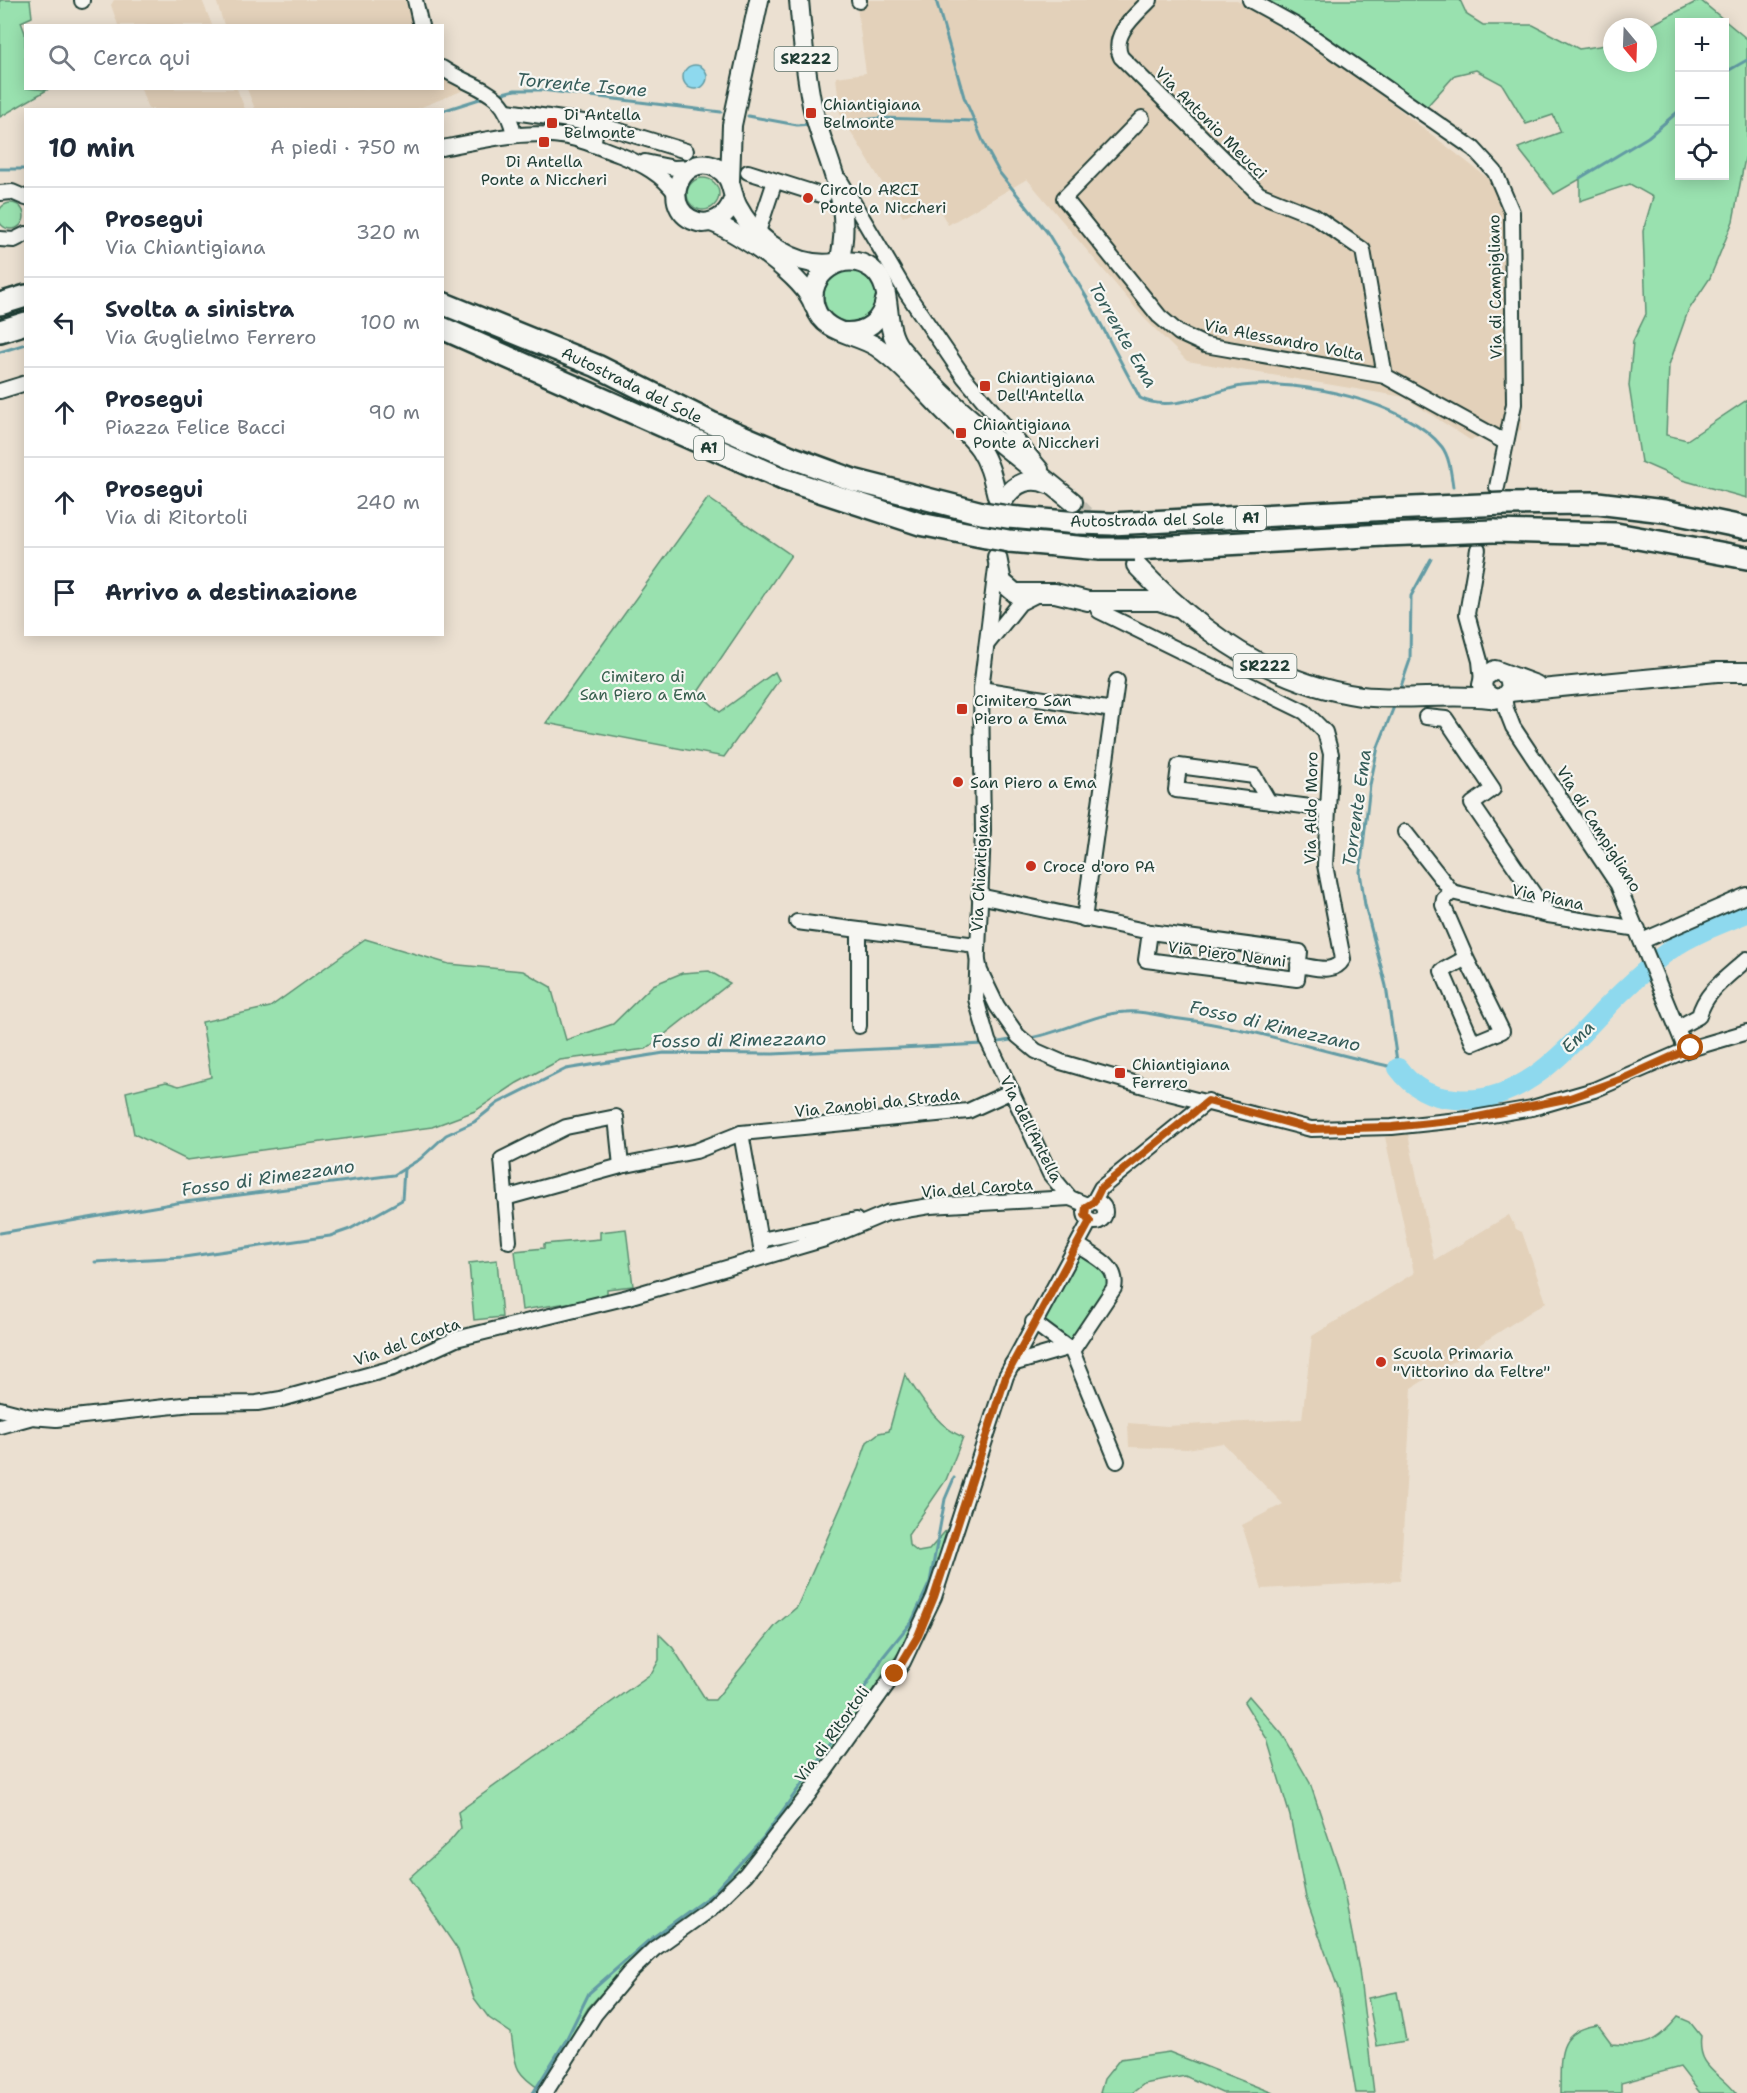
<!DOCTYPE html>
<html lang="it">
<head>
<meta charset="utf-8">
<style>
  :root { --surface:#fff; --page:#f6f6f7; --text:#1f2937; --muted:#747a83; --line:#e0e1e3 }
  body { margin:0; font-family:"Shantell Sans",sans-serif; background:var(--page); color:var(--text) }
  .controls { position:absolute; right:18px; top:18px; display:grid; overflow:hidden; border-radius:0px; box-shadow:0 3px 15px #0003 }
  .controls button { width:54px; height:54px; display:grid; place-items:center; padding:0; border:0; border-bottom:2px solid var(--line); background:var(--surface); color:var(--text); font:30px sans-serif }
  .compass { position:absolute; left:1603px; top:18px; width:54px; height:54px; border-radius:50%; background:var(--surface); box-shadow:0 3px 15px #0003; rotate:161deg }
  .stop { position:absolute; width:18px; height:18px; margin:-14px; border:4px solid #b45309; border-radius:50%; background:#fff }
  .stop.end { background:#b45309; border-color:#fff; box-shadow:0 2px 6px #0008 }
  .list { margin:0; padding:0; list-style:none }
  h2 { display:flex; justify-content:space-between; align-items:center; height:78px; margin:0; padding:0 24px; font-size:26px }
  h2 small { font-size:20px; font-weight:400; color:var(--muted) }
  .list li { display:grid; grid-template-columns:39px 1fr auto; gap:18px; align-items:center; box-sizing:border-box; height:90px; padding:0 24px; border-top:2px solid var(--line) }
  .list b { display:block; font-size:22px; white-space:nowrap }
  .list p { margin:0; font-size:20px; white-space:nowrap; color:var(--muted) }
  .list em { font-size:20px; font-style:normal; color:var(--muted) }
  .icon { flex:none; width:33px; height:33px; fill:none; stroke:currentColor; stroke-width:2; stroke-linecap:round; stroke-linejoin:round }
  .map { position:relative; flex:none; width:1747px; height:2093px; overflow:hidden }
  .search { position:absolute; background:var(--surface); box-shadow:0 3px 15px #0003; left:24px; top:24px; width:420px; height:66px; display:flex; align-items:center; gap:15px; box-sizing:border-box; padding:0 21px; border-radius:0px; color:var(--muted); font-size:22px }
  .panel { position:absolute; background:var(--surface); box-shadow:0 3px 15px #0003; left:24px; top:108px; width:420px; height:528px; border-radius:0px }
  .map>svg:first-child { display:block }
</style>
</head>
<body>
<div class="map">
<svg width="1747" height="2093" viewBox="0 0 1747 2093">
  <rect width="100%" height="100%" fill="#ebe0d1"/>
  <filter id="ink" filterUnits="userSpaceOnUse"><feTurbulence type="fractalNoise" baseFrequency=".0167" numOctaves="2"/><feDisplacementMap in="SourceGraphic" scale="12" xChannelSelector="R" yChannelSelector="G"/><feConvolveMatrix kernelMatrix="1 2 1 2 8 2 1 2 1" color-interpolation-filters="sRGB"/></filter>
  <g filter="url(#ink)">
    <!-- built -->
    <g fill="#e3d1ba">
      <polygon points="114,0 202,0 212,25 118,25 111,5"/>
      <polygon points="216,0 405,0 414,25 224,25"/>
      <polygon points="856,0 1237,0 1350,71 1516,200 1522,249 1521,430 1470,440 1404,397 1187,361 1143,317 1027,179 948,225 934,200 903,217 840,114 836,77 866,73"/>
      <polygon points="443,74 469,88 414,110 255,109 247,89 442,88"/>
      <polygon points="141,89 237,89 245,109 148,109"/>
      <polygon points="1408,1134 1434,1260 1509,1215 1516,1229 1522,1232 1546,1302 1412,1388 1400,1581 1262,1589 1242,1525 1283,1504 1223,1443 1187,1449 1129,1447 1128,1423 1167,1426 1302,1419 1312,1336 1414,1273 1385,1137"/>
    </g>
    <!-- green -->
    <g fill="#99e1af" stroke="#5c8f72" stroke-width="1.5" fill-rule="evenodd">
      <polygon points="0,0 30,0 32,17 21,22 25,33 26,88 47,90 0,117"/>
      <path d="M1250 0H1460L1467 15 1483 25H1533L1579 49 1612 44V63H1648L1647 27 1700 0 1747 39V157L1745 158 1733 221 1710 278 1688 311 1669 365 1666 435 1687 440 1747 400V498L1682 480 1641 462 1629 386 1633 341 1646 314 1643 231 1653 197 1630 184 1580 201V179L1554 194 1518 148 1561 132 1553 115 1526 124 1502 84 1476 70 1455 75 1421 113ZM1680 22H1724V176H1680Z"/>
      <circle cx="703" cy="194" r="16"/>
      <circle cx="11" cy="216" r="13"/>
      <circle cx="850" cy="296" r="26"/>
      <polygon points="708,498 791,555 698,692 720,712 775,672 779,680 724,757 546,723"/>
      <polygon points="365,939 449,964 523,971 551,987 566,1040 613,1024 653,985 682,973 709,971 730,983 646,1049 560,1060 517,1083 475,1111 432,1127 187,1160 134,1134 126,1092 166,1082 179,1086 211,1077 202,1022 270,1007"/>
      <polygon points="626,1229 633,1286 607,1289 607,1297 522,1310 515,1251 544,1248 544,1244 600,1239 600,1232"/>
      <polygon points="1082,1251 1109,1272 1108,1283 1073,1341 1040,1321"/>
      <polygon points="497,1260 502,1317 474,1320 469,1263"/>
      <path d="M905 1374C921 1398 936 1426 963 1437L946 1480 908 1535 909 1545 918 1552 929 1550 949 1527 929 1594 906 1642 813 1776 744 1867 694 1915 659 1940 605 1989 588 2008 541 2090C512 2071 516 2065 511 2033L489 2018 474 1998 458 1950 409 1878 450 1841 461 1828 458 1812 652 1673 659 1660V1634L673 1648 706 1700H715L776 1625 797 1607 858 1468 867 1442 879 1433 889 1431Z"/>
      <polygon points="1249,1696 1282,1734 1310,1783 1340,1872 1359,1970 1374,2093 1356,2093 1339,1991 1306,1898 1290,1816 1267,1739 1244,1702"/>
      <polygon points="1397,1992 1406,2041 1377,2046 1368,1998"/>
      <path d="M1678 2017 1690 2022 1701 2036C1697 2068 1719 2071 1736 2093H1700L1680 2067 1621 2083V2093H1560C1561 2058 1555 2031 1598 2025L1612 2044C1646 2048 1657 2042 1678 2017Z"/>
      <polygon points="1169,2052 1273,2093 1222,2093 1185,2076 1144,2084 1132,2093 1100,2093 1104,2079 1120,2059"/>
    </g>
    <!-- water -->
    <circle fill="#8ed9ee" stroke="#629ba4" stroke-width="1.5" cx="695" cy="77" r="12"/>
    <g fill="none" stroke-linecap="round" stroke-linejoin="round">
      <!-- stream -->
      <g stroke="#629ba4" stroke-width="3">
        <path d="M936 0 964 97 986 148 999 172 1047 232 1087 298 1140 398C1171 414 1211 391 1242 386 1298 379 1407 401 1442 447 1450 458 1451 474 1453 487"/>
        <polyline points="1724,73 1747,60"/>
        <polyline points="499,94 515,90 542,90 721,112"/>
        <polyline points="442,111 486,97"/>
        <polyline points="748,116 797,125 812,124"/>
        <polyline points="824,124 881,118 975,121"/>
        <polyline points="0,169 26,169"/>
        <polyline points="1580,178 1648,137 1680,110"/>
        <polyline points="0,352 26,344"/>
        <polyline points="1399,692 1410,660 1411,596 1431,559"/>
        <path d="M1029 1038C1062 1033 1092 1014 1126 1012 1144 1010 1162 1017 1180 1019 1254 1028 1325 1053 1398 1068L1386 986 1365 905 1360 872 1370 785 1378 747 1395 704"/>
        <polyline points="993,1043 1016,1039"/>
        <polyline points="0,1233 177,1203 394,1175 420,1159 446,1135 474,1122 498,1103 566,1069 664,1053 773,1054 984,1044"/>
        <polyline points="95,1262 184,1257 330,1236 350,1229 402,1200 404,1169"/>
        <polyline points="533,2093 566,2040 589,1993 648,1941 711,1895 763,1838 834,1739 883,1657 912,1621 930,1582 945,1499 954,1478"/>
      </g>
      <!-- river -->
      <path stroke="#8ed9ee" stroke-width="20" d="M1398 1068C1413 1088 1430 1097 1455 1099 1520 1106 1565 1051 1605 1009 1623 990 1642 973 1662 956 1686 936 1718 925 1747 913"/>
      <!-- major-tunnel -->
      <polyline stroke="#c2bfb2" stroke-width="18" stroke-dasharray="18 9" stroke-linecap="butt" points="1073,502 1127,555"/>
      <defs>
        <g id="minor">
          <polyline points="82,0 82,1"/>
          <polyline points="415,0 421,26"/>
          <polyline points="859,0 859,1"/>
          <path d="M1150 0C1136 15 1110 35 1121 57L1259 194 1314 216 1363 250 1385 376 1505 442"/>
          <polyline points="1250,0 1297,26 1474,149 1495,172 1512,212 1514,404 1497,487"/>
          <path d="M442 68C476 91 505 87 514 135"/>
          <polyline points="507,111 597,124"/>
          <polyline points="1142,118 1064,198 1159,316 1179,333 1205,345 1385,376"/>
          <polyline points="593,145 597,124 686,151"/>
          <path d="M442 148C486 140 532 127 576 139 591 143 605 150 620 155 642 164 662 174 676 194"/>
          <polyline points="645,162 674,168 694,167"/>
          <polyline points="748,172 824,196"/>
          <polyline points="840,180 906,292 964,377 1041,469"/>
          <polyline points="0,193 12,192 26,198"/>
          <polyline points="758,232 775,181"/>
          <polyline points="0,239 14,240 26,234"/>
          <polyline points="0,391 26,383"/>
          <polyline points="1478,549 1467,614 1480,661 1482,681"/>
          <polyline points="996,568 981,689 983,831 976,999 988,1041 1050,1174 1070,1198 1087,1205"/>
          <path d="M1099 601 1096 605 1099 611 1305 712 1325 732 1331 754 1325 865 1343 959C1334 975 1314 967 1298 965"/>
          <polyline points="988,643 1020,603 1038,594"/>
          <polyline points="981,689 1113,710"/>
          <polyline points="1504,697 1506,709 1513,727 1618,885 1686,1050"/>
          <polyline points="1426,717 1446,719 1493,789 1472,804 1548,915"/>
          <polyline points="1269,802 1254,776 1179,766 1176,790 1327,809"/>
          <polyline points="1405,832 1452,892 1548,915 1638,929"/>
          <polyline points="1452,892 1444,899 1443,905 1466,958 1502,1031 1473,1043 1442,971 1466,958"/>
          <polyline points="979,896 1150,932"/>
          <polyline points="1084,919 1117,681"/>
          <polyline points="797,922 976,945"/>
          <polygon points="1150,932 1300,952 1297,979 1146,960"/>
          <polyline points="1642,941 1747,895"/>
          <polyline points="976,951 980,971 997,1006 1018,1036 1036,1051 1061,1062 1165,1092 1311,1129 1392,1127 1468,1119 1532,1108 1594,1090 1686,1050 1747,1032"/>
          <polyline points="859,1026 859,931"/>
          <path d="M1677 1028 1699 1016C1705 991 1729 976 1747 959"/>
          <polyline points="741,1133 761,1247"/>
          <polyline points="505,1198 621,1166 696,1151 741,1133 968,1111 1012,1091"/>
          <polyline points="1094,1201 1101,1188 1208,1101"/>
          <circle cx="1095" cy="1212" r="10"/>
          <polyline points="761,1240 856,1220"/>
          <polyline points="509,1241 502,1159 566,1127 616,1117 621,1166"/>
          <path d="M1033 1322 1072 1351 1114 1288C1119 1266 1095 1257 1078 1245"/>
          <polyline points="1072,1351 1117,1461"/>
          <polyline points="1012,1364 1067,1348"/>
          <polyline points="0,1409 31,1417 56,1419 192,1404 257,1403 281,1399 393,1368 456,1339 628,1297 825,1239 887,1213 930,1206 1070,1198"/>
          <polyline points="0,1426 29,1418"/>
          <polyline points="545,2093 595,2014 630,1972 654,1949 710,1909 746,1874 808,1795 903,1662 934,1597 1006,1376 1090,1221"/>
        </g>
        <g id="major">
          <path d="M799 0C802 35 805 71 812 105 825 162 855 202 839 262"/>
          <polyline points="730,181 732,125 759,0"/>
          <path d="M734 196C730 212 720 222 703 223 656 216 678 149 717 168 734 177 730 193 738 207 756 241 797 269 835 263"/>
          <path d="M711 222C739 232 806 278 814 306"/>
          <path d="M845 332C866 333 882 321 885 300"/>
          <path d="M997 496C993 480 990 464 980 449 971 435 957 425 946 413 924 391 903 365 877 347 856 333 823 334 815 307 805 274 845 248 872 269 896 288 881 324 900 348 949 408 1013 452 1073 502"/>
          <path d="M1005 498C1015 483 1031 476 1048 484"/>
          <polyline points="997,557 1002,582 1015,593 1055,593 1088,601 1159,601 1177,607"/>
          <path d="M1136 565C1196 629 1272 684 1361 696 1404 701 1447 693 1490 698"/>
          <polyline points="1509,676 1511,688 1504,697 1494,699 1484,692 1482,685 1484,677 1495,670 1536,685"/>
          <polyline points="1509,692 1717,672 1747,672"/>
        </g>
        <g id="highway">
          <polyline points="442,303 597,366 711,423 791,457 853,480 982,513"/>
          <polyline points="0,304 26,296"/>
          <polyline points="442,328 783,479 920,524 986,537"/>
          <polyline points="0,331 26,323"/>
          <polyline points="1504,504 1597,503 1664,511 1747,528"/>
          <polyline points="1008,517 1078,523"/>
          <polyline points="1112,524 1390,509"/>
          <polyline points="1494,531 1616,534 1747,558"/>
          <polyline points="1009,541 1100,549"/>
          <polyline points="1135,549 1384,535"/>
        </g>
      </defs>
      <!-- minor casing -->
      <use href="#minor" stroke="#1f3d34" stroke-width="18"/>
      <!-- major casing -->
      <use href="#major" stroke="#1f3d34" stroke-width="22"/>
      <!-- highway casing -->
      <use href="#highway" stroke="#1f3d34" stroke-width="26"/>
      <!-- minor -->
      <use href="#minor" stroke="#f6f6f2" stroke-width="14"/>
      <!-- major -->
      <use href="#major" stroke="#f6f6f2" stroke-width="18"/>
      <!-- highway -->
      <use href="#highway" stroke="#f6f6f2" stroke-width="21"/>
      <defs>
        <g id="highway-bridge">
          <polyline points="1390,509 1504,504"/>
          <polyline points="982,513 1008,517"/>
          <polyline points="1078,523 1112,524"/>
          <polyline points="1384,535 1494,531"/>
          <polyline points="986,537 1009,541"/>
          <polyline points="1100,549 1135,549"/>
        </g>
      </defs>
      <!-- highway-bridge casing -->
      <use href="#highway-bridge" stroke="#1f3d34" stroke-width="26" stroke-linecap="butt"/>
      <!-- highway-bridge -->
      <use href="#highway-bridge" stroke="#f6f6f2" stroke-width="21"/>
    </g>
  </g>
  <g fill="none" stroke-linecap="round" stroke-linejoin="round" filter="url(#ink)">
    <!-- route -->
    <polyline stroke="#b45309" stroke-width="8" points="895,1674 918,1636 934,1597 1006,1376 1090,1221 1085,1215 1086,1207 1094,1202 1101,1188 1208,1101 1311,1129 1392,1127 1468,1119 1570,1098 1625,1078 1691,1048"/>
  </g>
  <!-- markers -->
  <g fill="#c8321e" stroke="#f6f6f2" stroke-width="2">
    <rect x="805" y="107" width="12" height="12" rx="3"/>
    <rect x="546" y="117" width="12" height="12" rx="3"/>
    <rect x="538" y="136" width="12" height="12" rx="3"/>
    <circle cx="808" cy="198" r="6"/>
    <rect x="979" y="380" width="12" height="12" rx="3"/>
    <rect x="955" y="427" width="12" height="12" rx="3"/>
    <rect x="956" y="703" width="12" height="12" rx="3"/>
    <circle cx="958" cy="782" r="6"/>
    <circle cx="1031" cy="866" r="6"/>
    <rect x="1114" y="1067" width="12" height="12" rx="3"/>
    <circle cx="1381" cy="1362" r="6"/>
  </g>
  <g text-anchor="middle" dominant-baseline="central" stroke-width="4.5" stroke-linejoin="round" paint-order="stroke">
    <!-- shield labels -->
    <g fill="#f6f6f2" stroke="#60746d" stroke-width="1.5">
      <rect x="774.5" y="47" width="63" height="24" rx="4.5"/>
      <rect x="694" y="436" width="30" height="24" rx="4.5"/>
      <rect x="1236" y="506" width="30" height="24" rx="4.5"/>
      <rect x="1233.5" y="654" width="63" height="24" rx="4.5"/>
    </g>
    <g font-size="15" font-weight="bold" fill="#1f3d34">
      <text x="806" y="59">SR222</text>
      <text x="709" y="448">A1</text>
      <text x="1251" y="518">A1</text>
      <text x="1265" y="666">SR222</text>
    </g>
    <!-- poi labels -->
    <g font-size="16" fill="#1f3d34" stroke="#f6f6f2" text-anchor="start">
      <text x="823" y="104">Chiantigiana<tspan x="823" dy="18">Belmonte</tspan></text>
      <text x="564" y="114">Di Antella<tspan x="564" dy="18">Belmonte</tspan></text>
      <text x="544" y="161" text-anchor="middle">Di Antella<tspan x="544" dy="18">Ponte a Niccheri</tspan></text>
      <text x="820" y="189">Circolo ARCI<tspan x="820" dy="18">Ponte a Niccheri</tspan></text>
      <text x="997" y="377">Chiantigiana<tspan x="997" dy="18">Dell'Antella</tspan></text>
      <text x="973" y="424">Chiantigiana<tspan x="973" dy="18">Ponte a Niccheri</tspan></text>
      <text x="974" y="700">Cimitero San<tspan x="974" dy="18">Piero a Ema</tspan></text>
      <text x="970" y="782">San Piero a Ema</text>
      <text x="1043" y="866">Croce d'oro PA</text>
      <text x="1132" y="1064">Chiantigiana<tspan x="1132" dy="18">Ferrero</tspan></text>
      <text x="1393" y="1353">Scuola Primaria<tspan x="1393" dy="18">"Vittorino da Feltre"</tspan></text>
    </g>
    <!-- street labels -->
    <g font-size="16" fill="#1f3d34" stroke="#f6f6f2">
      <text transform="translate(1211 123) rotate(45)">Via Antonio Meucci</text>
      <text transform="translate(1495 287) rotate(-91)">Via di Campigliano</text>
      <text transform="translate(1284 340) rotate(11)">Via Alessandro Volta</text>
      <text transform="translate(632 385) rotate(26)">Autostrada del Sole</text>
      <text transform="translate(1147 520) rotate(-1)">Autostrada del Sole</text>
      <text transform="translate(1311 808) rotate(-89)">Via Aldo Moro</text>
      <text transform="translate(1599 829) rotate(58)">Via di Campigliano</text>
      <text transform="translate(980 868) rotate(-87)">Via Chiantigiana</text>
      <text transform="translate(1548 897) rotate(12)">Via Piana</text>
      <text transform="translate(1227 954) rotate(7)">Via Piero Nenni</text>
      <text transform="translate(877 1103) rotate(-6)">Via Zanobi da Strada</text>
      <text transform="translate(1031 1129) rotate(63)">Via dell'Antella</text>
      <text transform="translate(977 1188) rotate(-4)">Via del Carota</text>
      <text transform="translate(407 1342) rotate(-20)">Via del Carota</text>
      <text transform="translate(832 1734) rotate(-54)">Via di Ritortoli</text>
    </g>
    <!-- park labels -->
    <g font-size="16" fill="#375e4d" stroke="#f6f6f2">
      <text x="643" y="676">Cimitero di<tspan x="643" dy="18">San Piero a Ema</tspan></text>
    </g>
    <!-- water labels -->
    <g font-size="18" font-style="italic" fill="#355c59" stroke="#f6f6f2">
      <text transform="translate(582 85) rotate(5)">Torrente Isone</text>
      <text transform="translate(1123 335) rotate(60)">Torrente Ema</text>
      <text transform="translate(1357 808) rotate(-82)">Torrente Ema</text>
      <text transform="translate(1275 1026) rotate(13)">Fosso di Rimezzano</text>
      <text transform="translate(1578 1037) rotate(-44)">Ema</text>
      <text transform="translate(739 1040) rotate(-1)">Fosso di Rimezzano</text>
      <text transform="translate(268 1178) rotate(-8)">Fosso di Rimezzano</text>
    </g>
  </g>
</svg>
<div class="controls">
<button>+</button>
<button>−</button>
<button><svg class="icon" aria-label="locate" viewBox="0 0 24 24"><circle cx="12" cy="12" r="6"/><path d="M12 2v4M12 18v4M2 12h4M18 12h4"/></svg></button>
</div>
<svg class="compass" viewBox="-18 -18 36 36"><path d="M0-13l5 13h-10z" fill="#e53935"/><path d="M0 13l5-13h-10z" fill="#747a83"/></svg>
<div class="stop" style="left:1691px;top:1048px"></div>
<div class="stop end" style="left:895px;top:1674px"></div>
<div class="search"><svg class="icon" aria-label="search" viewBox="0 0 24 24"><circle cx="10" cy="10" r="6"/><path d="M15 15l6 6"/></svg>Cerca qui</div>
<section class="panel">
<h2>10 min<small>A piedi · 750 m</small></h2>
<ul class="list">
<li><svg class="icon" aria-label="ahead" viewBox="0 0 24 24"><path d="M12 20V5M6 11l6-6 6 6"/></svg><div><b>Prosegui</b><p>Via Chiantigiana</p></div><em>320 m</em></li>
<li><svg class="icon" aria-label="left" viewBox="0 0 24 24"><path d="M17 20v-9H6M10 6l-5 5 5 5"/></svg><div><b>Svolta a sinistra</b><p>Via Guglielmo Ferrero</p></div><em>100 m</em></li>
<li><svg class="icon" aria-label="ahead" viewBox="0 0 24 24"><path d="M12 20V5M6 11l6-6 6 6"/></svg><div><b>Prosegui</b><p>Piazza Felice Bacci</p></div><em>90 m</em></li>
<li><svg class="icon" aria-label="ahead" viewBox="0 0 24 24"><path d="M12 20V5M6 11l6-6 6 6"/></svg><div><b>Prosegui</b><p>Via di Ritortoli</p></div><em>240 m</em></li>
<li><svg class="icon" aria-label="arrive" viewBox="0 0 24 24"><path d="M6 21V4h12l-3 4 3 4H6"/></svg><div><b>Arrivo a destinazione</b></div></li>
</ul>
</section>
</div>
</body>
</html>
